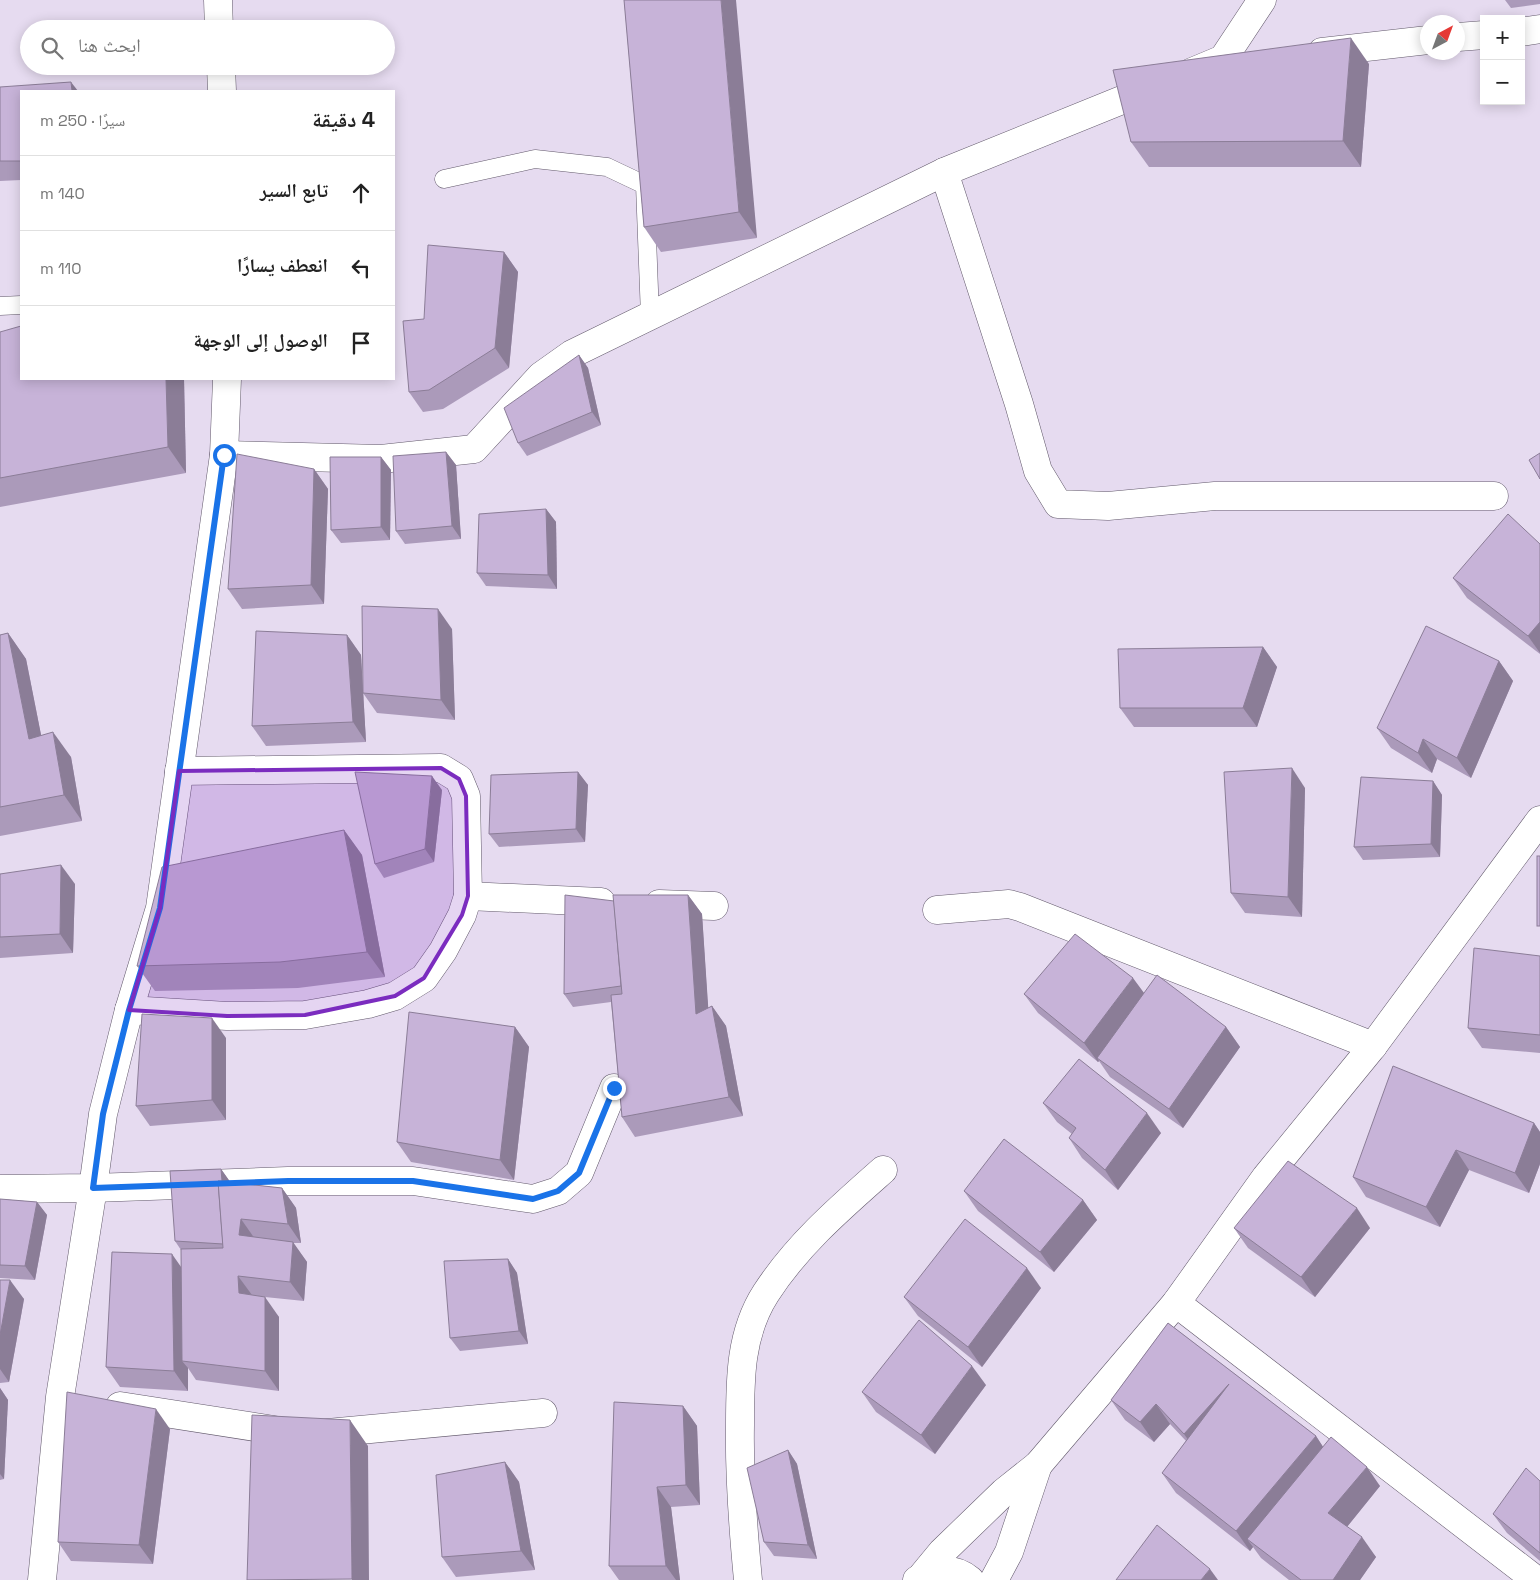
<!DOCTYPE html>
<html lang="ar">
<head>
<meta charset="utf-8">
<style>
  :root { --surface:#fff; --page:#f6f6f6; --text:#222; --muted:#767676; --line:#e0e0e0 }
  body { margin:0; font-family:"Space Grotesk","Noto Naskh Arabic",sans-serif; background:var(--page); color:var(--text); direction:rtl }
  .controls { position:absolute; right:15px; top:15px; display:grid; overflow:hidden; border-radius:0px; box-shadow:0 2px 12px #0003 }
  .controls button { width:45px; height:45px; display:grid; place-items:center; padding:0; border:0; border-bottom:1px solid var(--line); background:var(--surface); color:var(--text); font:25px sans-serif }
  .compass { position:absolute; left:1420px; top:15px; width:45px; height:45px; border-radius:50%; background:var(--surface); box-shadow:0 2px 12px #0003; rotate:41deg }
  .stop { position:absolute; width:15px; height:15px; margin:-11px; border:4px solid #1a73e8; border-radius:50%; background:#fff }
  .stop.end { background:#1a73e8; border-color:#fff; box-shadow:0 1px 5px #0008 }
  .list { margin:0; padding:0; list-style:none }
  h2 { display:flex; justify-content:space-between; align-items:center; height:65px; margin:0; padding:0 20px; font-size:21px }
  h2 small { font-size:16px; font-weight:400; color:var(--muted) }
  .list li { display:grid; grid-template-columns:32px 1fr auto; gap:15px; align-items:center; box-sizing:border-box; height:75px; padding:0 20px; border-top:1px solid var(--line) }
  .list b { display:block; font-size:19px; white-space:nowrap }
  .list em { font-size:16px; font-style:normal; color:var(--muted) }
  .icon { flex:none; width:28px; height:28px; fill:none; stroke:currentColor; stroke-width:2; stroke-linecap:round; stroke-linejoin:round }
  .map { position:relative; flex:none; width:1540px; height:1580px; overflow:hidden; direction:ltr }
  .search { position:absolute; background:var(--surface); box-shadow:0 2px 12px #0003; left:20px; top:20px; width:375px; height:55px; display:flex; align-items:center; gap:12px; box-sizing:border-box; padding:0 18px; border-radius:28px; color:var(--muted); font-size:19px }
  .panel { position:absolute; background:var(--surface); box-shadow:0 2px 12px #0003; left:20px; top:90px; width:375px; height:290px; border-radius:0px; direction:rtl }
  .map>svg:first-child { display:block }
</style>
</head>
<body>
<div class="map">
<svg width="1540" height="1580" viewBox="0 0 1540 1580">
  <rect width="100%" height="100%" fill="#e6dbf0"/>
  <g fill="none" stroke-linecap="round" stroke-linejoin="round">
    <defs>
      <g id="lane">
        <polyline points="444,179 535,159 607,167 645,185 650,316"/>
        <polyline points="0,306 21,305"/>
      </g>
      <g id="street">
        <polyline points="218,0 219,29"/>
        <polyline points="1521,32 1540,29"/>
        <polyline points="1458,37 1484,35"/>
        <polyline points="1322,52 1428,40"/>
        <polyline points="221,66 222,91"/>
        <polyline points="1192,72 1223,59 1262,0"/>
        <polyline points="944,172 1019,404 1038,471 1058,504 1108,506 1215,496 1494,496"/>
        <polyline points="224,455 381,459 474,449 541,376 572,354 944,172 1154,87"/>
        <polyline points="468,896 601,902"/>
        <polyline points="659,904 714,906"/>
        <polyline points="937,910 1009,904 1020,907 1373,1046"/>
        <polyline points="129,1010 227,1016 305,1015 368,1004 395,996 424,978 443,951 462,915 468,896 466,796 459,779 441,768 179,771"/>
        <polyline points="0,1189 93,1188 288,1181 413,1181 533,1199 558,1191 579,1173 614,1088"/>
        <polyline points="1176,1303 1536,1580"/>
        <polyline points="120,1406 306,1435 543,1413"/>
        <polyline points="923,1575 942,1552 1004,1492 1038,1465 1176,1303 1266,1177 1373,1046 1540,820"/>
        <polyline points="42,1580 60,1397 93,1188 103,1114 129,1010 160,908 224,455 227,379"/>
        <path d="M748 1580C743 1528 739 1477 740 1425 740 1379 740 1333 766 1293 797 1245 840 1208 883 1170"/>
        <path d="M917 1580C933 1568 954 1567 970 1580"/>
        <polyline points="994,1580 1009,1552 1038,1465"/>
      </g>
    </defs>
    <!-- lane casing -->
    <use href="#lane" stroke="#62596b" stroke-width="19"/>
    <!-- street casing -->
    <use href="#street" stroke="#62596b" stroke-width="29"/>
    <!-- lane -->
    <use href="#lane" stroke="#fff" stroke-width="18"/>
    <!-- street -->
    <use href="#street" stroke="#fff" stroke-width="28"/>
  </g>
  <!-- wall -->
  <g fill="#ab9aba">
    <polygon points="624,0 757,238 661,252 644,227"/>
    <polygon points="1505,0 1540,0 1540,4 1511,8"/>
    <polygon points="1369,64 1361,167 1149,167 1131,142"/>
    <polygon points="0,87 21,91 21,180 0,181"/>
    <polygon points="504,252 518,272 509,368 443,409 423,412 409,392 424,319"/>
    <polygon points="0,332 184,379 186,473 0,507"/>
    <polygon points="579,355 588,368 601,425 527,456 518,443"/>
    <polygon points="446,452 456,465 461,539 405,544 396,531"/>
    <polygon points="381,457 391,470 390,540 341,543 331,530"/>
    <polygon points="314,469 328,489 324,604 242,609 228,589"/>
    <polygon points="546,509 556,522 557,589 486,586 477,573"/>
    <polygon points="1540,544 1540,654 1467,598 1453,578"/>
    <polygon points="452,629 455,720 377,713 363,693"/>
    <polygon points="8,633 26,659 41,735 71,757 82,821 0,836 0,635"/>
    <polygon points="347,635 361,655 366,742 266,746 252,726"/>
    <polygon points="1263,647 1277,667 1257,727 1134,727 1120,708"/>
    <polygon points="1499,661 1513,681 1471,778 1437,759 1432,773 1391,748 1377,728"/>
    <polygon points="578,772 588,785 585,842 499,847 489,834"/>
    <polygon points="1433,781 1442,795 1440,857 1363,860 1354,847"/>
    <polygon points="1305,788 1302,917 1245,913 1231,893"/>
    <polygon points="442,790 434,862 384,878 375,864"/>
    <polygon points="344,830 362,855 385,977 298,988 155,991 137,966"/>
    <polygon points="0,874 75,884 73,953 0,958"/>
    <polygon points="688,895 702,914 708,1008 712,1006 726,1026 743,1116 635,1137 622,1117 611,1002 573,1007 564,994 614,901"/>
    <polygon points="1540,956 1540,1053 1482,1048 1468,1028"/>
    <polygon points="1144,993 1226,1027 1240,1047 1183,1128 1110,1077 1099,1061 1098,1062 1038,1013 1024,994"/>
    <polygon points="515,1027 529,1047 514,1180 411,1162 397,1142"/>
    <polygon points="226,1038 226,1120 150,1126 136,1106"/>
    <polygon points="1043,1103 1161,1133 1118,1190 1082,1158 1069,1138 1072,1134 1057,1122"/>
    <polygon points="1534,1123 1540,1132 1540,1164 1529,1193 1469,1170 1440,1227 1366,1197 1353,1177"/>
    <polygon points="221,1169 230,1182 282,1188 296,1208 301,1243 293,1243 307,1262 304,1301 255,1296 279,1317 279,1391 196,1380 188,1368 188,1391 120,1387 106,1367 181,1268 181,1250 175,1241"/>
    <polygon points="964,1191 1083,1200 1097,1220 1054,1272 978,1211"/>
    <polygon points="0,1199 37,1202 47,1215 35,1280 0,1278"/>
    <polygon points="1234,1228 1370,1228 1315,1297 1248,1248"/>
    <polygon points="508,1259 517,1273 528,1344 460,1351 450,1338"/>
    <polygon points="0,1280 24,1299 9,1382 0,1383"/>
    <polygon points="1041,1288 982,1367 918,1316 904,1297"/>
    <polygon points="1168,1323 1316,1436 1323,1447 1380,1486 1347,1527 1376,1557 1360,1580 1289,1580 1261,1558 1253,1547 1250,1551 1176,1493 1162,1473 1186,1441 1170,1424 1154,1442 1125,1420 1111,1400"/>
    <polygon points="986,1385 935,1454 876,1412 862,1392"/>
    <polygon points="0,1388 8,1400 4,1479 0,1480"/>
    <polygon points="683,1406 697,1426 700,1505 671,1507 680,1580 619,1580 609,1566"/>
    <polygon points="170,1429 153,1564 71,1561 58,1542"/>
    <polygon points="788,1450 797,1464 817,1559 774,1556 764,1542"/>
    <polygon points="505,1462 519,1482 535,1570 456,1577 442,1557"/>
    <polygon points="1540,1481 1540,1561 1507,1533 1493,1514"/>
  </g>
  <!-- shaded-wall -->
  <g fill="#8b7d97">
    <polygon points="721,0 736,0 757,238 739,212"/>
    <polygon points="1351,38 1369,64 1361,167 1343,141"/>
    <polygon points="71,82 78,91 72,91"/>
    <polygon points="504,252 518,272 509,368 495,348"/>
    <polygon points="579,355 588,368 601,425 592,412"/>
    <polygon points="166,379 184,379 186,473 168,447"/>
    <polygon points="446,452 456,465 461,539 452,526"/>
    <polygon points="381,457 391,470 390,540 381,527"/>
    <polygon points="314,469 328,489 324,604 311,585"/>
    <polygon points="546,509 556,522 557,589 548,575"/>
    <polygon points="438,609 452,629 455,720 441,700"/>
    <polygon points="1540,622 1540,653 1528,636"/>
    <polygon points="8,633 26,659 47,765 29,739"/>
    <polygon points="347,635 361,655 366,742 353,722"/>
    <polygon points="1263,647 1277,667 1257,727 1243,708"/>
    <polygon points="1499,661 1513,681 1471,778 1457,758"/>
    <polygon points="53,732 71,757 82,821 64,795"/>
    <polygon points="1423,739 1437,759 1432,773 1418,753"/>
    <polygon points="1292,768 1305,788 1302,917 1288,897"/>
    <polygon points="578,772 588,785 585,842 576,829"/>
    <polygon points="432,776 442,790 434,862 425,849"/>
    <polygon points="1433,781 1442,795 1440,857 1431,844"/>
    <polygon points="344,830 362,855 385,977 367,952"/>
    <polygon points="61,865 75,884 73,953 60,934"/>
    <polygon points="688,895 702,914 710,1034 696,1014"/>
    <polygon points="1133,978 1147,997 1097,1058 1099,1061 1098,1062 1084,1043"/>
    <polygon points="712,1006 726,1026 743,1116 729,1097"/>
    <polygon points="212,1018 226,1038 226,1120 212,1100"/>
    <polygon points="515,1027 529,1047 514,1180 500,1160"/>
    <polygon points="1226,1027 1240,1047 1183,1128 1169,1109"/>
    <polygon points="1147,1113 1161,1133 1118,1190 1105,1170"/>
    <polygon points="1534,1123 1540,1132 1540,1164 1529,1193 1515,1173"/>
    <polygon points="1456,1150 1469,1170 1440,1227 1426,1207"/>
    <polygon points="221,1169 231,1183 227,1244"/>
    <polygon points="282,1188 296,1208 301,1243 288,1224"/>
    <polygon points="1083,1200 1097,1220 1054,1272 1040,1252"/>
    <polygon points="37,1202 47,1215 35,1280 25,1266"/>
    <polygon points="1357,1208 1370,1228 1315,1297 1301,1277"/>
    <polygon points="241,1219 255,1239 239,1235"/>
    <polygon points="293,1242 307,1262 304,1301 290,1282"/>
    <polygon points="172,1254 186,1274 182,1361 188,1368 188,1391 174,1371"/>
    <polygon points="508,1259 517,1273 528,1344 519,1331"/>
    <polygon points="1027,1268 1041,1288 982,1367 968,1347"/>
    <polygon points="238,1276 252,1295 239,1293"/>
    <polygon points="10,1280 24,1299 9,1382 0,1369 0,1335"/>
    <polygon points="265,1297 279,1317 279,1391 265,1371"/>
    <polygon points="972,1366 986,1385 935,1454 921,1435"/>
    <polygon points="1229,1384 1198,1454 1184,1434"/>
    <polygon points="0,1388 8,1400 4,1479 0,1474"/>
    <polygon points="1156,1404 1170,1424 1154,1442 1140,1422"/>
    <polygon points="683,1406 697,1426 700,1505 686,1485"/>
    <polygon points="156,1409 170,1429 153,1564 139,1545"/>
    <polygon points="350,1420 368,1446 369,1580 352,1580 352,1579"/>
    <polygon points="1316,1436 1329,1456 1247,1539 1253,1547 1250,1551 1236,1531"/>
    <polygon points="788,1450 797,1464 817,1559 808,1545"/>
    <polygon points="505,1462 519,1482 535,1570 521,1551"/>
    <polygon points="1367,1467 1380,1486 1342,1533 1328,1513"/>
    <polygon points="657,1487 671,1507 680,1580 676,1580 666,1566"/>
    <polygon points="1362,1537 1376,1557 1360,1580 1333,1580"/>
    <polygon points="1210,1569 1218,1580 1201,1580"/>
  </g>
  <!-- building -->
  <g fill="#c7b3d8" stroke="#8b7d97">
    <polygon points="624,0 721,0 739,212 644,227"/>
    <polygon points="1351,38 1343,141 1131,142 1113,70"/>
    <polygon points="71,82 72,91 21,91 21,161 0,161 0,87"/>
    <polygon points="428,245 504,252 495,348 429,390 409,392 403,321 424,319"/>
    <polygon points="21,326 21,379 166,379 168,447 0,478 0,332"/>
    <polygon points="579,355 592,412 518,443 504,408"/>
    <polygon points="446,452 452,526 396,531 393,456"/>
    <polygon points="1540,453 1540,479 1529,460"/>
    <polygon points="237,454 314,469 311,585 228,589"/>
    <polygon points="330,457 381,457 381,527 331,530"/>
    <polygon points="546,509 548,575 477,573 479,514"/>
    <polygon points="1508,514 1540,544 1540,622 1528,636 1453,578"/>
    <polygon points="362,606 438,609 441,700 363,693"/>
    <polygon points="1426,626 1499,661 1457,758 1423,739 1418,753 1377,728"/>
    <polygon points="256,631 347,635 353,722 252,726"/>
    <polygon points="8,633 29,739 53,732 64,795 0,807 0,635"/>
    <polygon points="1263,647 1243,708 1120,708 1118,649"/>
    <polygon points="1292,768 1288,897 1231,893 1224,772"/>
    <polygon points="355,772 432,776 425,849 375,864"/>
    <polygon points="578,772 576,829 489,834 491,775"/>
    <polygon points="1361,777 1433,781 1431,844 1354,847"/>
    <polygon points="344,830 367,952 280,962 137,966 162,867"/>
    <rect x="1537" y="856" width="3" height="70"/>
    <polygon points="61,865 60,934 0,937 0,874"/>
    <polygon points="565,895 614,901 621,986 564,994"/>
    <polygon points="613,895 688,895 696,1014 712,1006 729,1097 622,1117 611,995 622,994"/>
    <polygon points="1075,934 1133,978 1084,1043 1024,994"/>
    <polygon points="1474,948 1540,956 1540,1035 1468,1028"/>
    <polygon points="1157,975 1226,1027 1169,1109 1097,1058"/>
    <polygon points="409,1012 515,1027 500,1160 397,1142"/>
    <polygon points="142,1014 212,1018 212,1100 136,1106"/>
    <polygon points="1079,1059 1147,1113 1105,1170 1069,1138 1076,1128 1043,1103"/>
    <polygon points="1393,1066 1534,1123 1515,1173 1456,1150 1426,1207 1353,1177"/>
    <polygon points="1004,1139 1083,1200 1040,1252 964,1191"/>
    <polygon points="1288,1161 1357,1208 1301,1277 1234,1228"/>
    <polygon points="221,1169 222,1181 218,1181 223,1244 175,1241 170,1171"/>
    <polygon points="218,1181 282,1188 288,1224 241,1219 239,1235 293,1242 290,1282 238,1276 239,1293 265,1297 265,1371 182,1361 181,1249 223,1248"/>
    <polygon points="0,1199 37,1202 25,1266 0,1265"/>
    <polygon points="965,1219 1027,1268 968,1347 904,1297"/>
    <polygon points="112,1252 172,1254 174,1371 106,1367"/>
    <polygon points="508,1259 519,1331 450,1338 444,1261"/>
    <polygon points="0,1280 10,1280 0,1335"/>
    <polygon points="919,1320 972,1366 921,1435 862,1392"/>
    <polygon points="1168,1323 1316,1436 1236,1531 1162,1473 1229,1384 1184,1434 1156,1404 1140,1422 1111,1400"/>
    <polygon points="67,1392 156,1409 139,1545 58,1542"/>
    <polygon points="614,1402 683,1406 686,1485 657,1487 666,1566 609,1566"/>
    <polygon points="252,1415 350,1420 352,1579 247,1580"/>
    <polygon points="1331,1437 1367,1467 1328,1513 1362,1537 1333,1580 1301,1580 1247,1539"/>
    <polygon points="788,1450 808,1545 764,1542 747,1468"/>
    <polygon points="505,1462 521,1551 442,1557 436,1475"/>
    <polygon points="1526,1468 1540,1481 1540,1553 1493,1514"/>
    <polygon points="1157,1525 1210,1569 1201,1580 1116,1580"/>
  </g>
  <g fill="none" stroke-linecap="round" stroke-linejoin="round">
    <!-- route -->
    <polyline stroke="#1a73e8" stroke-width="6" points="224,455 160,908 129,1010 103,1114 93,1188 288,1181 413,1181 533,1199 558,1191 579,1173 614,1088"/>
  </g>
  <!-- marked area -->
  <path fill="#7b2cbf" fill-opacity="0.2" stroke="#7b2cbf" stroke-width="4" stroke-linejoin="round" d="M441 768 459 779 466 796 468 896 462 915 424 978 395 996 305 1015 227 1016 129 1010 160 908 179 771Z"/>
</svg>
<div class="controls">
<button>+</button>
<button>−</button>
</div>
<svg class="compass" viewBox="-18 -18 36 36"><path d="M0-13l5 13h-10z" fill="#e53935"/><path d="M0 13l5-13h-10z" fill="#767676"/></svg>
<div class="stop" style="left:224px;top:455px"></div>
<div class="stop end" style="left:614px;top:1088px"></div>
<div class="search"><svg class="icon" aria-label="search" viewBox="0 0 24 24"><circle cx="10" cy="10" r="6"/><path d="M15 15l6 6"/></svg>ابحث هنا</div>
<section class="panel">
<h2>4 دقيقة<small>سيرًا · 250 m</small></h2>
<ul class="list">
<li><svg class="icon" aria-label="ahead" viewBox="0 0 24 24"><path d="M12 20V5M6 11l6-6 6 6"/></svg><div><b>تابع السير</b></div><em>140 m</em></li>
<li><svg class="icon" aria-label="left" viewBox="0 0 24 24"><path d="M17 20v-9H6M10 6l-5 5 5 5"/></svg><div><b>انعطف يسارًا</b></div><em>110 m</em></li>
<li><svg class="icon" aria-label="arrive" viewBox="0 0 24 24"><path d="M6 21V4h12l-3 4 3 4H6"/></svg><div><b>الوصول إلى الوجهة</b></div></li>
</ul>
</section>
</div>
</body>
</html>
